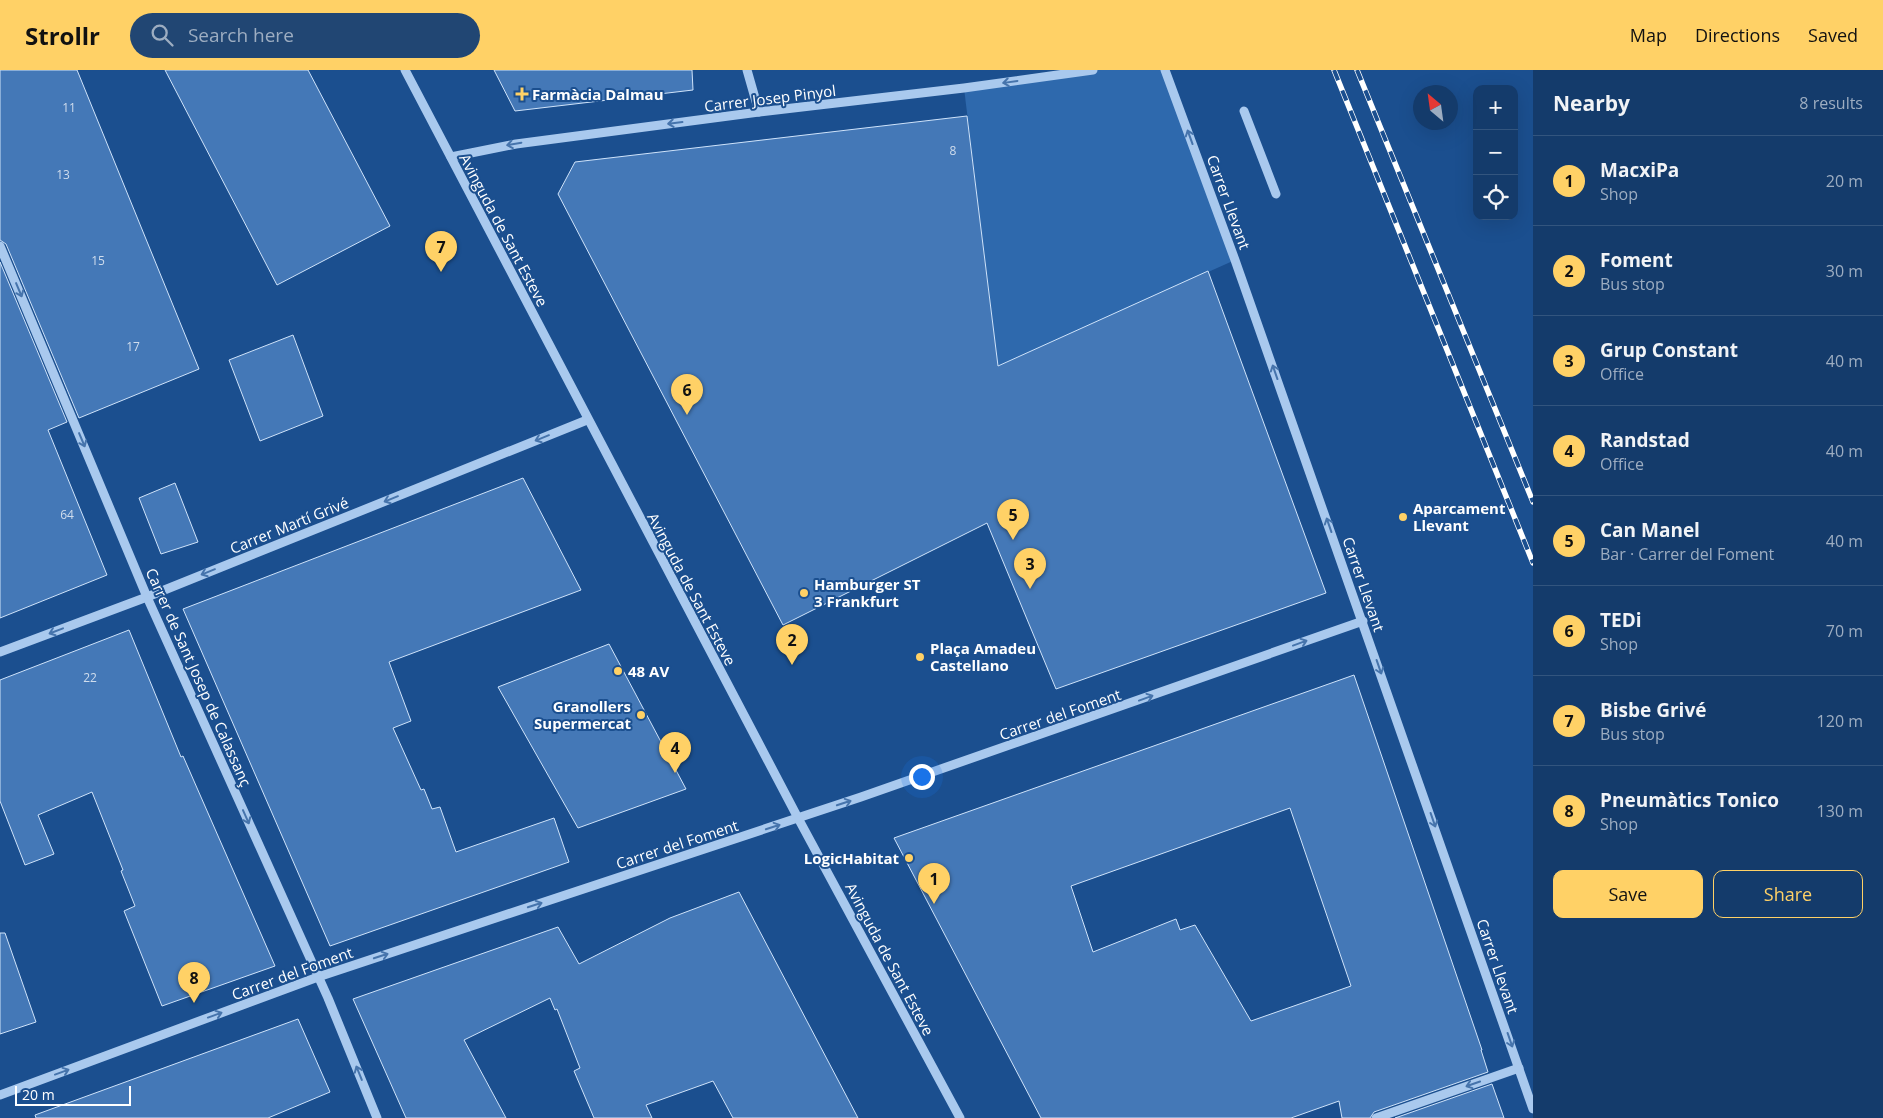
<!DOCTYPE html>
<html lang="en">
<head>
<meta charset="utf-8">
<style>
  :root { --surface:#143b6b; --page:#214673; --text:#f1f3f6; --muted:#9dadc1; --line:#33557e; --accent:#ffd166 }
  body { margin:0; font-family:"Open Sans",sans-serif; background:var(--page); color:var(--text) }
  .controls { position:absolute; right:15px; top:15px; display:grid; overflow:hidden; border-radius:10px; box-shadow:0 5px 20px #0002 }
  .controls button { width:45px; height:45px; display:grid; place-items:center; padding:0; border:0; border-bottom:1px solid var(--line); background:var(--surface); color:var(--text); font:25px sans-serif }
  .compass { position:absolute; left:1413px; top:15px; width:45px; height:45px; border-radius:50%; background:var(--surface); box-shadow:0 5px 20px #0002; rotate:331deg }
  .scale { position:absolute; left:15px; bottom:12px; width:116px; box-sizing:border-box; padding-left:5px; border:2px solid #fff; border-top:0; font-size:14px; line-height:18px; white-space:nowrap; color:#fff; -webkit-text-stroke:4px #1b4f8f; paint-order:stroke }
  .you { position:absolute; left:921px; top:706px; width:18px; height:18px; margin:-12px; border:4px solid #fff; border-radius:50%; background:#1a73e8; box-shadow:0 0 0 8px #1a73e833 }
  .badge { display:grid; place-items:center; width:32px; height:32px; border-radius:50%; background:var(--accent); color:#111; font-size:16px; font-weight:700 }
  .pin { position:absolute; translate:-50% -41px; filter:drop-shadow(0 1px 2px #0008) }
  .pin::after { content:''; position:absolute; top:26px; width:18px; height:15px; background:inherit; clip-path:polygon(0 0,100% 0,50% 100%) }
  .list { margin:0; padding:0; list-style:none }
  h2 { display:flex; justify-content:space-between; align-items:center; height:65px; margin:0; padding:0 20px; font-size:21px }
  h2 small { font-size:16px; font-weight:400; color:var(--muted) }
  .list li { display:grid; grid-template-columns:32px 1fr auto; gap:15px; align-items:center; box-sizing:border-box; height:90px; padding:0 20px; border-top:1px solid var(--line) }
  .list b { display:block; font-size:19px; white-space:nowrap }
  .list p { margin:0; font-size:16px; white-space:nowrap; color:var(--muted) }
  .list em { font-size:16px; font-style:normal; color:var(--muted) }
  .actions { display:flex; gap:10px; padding:15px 20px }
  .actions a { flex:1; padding:11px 0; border:1px solid var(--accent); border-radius:10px; text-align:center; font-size:18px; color:var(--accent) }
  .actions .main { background:var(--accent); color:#111 }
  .icon { flex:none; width:28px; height:28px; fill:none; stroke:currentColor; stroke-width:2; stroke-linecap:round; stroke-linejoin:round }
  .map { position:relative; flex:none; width:1533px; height:1048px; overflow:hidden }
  header { display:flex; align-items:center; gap:30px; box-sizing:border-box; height:70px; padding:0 25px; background:var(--accent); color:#111 }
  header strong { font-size:24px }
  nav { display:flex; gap:28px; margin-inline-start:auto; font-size:18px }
  .search { width:350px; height:45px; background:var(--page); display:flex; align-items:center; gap:12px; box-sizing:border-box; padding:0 18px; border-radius:28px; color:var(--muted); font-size:19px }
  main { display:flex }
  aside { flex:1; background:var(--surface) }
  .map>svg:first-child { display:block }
</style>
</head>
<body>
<header>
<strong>Strollr</strong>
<div class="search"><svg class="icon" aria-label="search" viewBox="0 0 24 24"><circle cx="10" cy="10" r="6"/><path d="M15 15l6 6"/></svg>Search here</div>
<nav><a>Map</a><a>Directions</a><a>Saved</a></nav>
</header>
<main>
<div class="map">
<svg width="1533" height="1048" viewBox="0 0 1533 1048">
  <rect width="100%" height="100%" fill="#1b4f8f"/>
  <!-- green -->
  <polygon fill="#2e69ad" points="1093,0 1165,0 1235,190 998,296 964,18"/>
  <!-- building -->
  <g fill="#4478b7" stroke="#cfe3fa" fill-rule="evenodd">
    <polygon points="0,0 77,0 199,299 79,348 6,174 0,170"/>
    <polygon points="165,0 308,0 390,156 277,215"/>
    <polygon points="494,0 692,0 693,20 515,41"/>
    <polygon points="967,46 998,296 1208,201 1326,523 1056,619 987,453 783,555 558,124 575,92"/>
    <polygon points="0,192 67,352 48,360 107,505 0,548"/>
    <polygon points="293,265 323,346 260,371 229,290"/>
    <polygon points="523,408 581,520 389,592 411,651 393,658 421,720 424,719 432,739 440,737 456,782 554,748 569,792 330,876 183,539"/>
    <polygon points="175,413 198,472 161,484 139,428"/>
    <polygon points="129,560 181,687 183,686 275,896 162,936 124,841 135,836 121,801 123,800 92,722 38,745 54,784 25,795 0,731 0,610"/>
    <polygon points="609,574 686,719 578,758 498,617"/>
    <path d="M1354 605 1482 980H1481L1488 1002 1374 1042 1370 1048H1342L1339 1031 1291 1048H1041L894 768ZM1290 738 1351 916 1251 951 1195 855 1180 860 1176 849 1093 882 1071 816Z"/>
    <polygon points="739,822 858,1048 733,1048 713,1011 646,1035 652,1048 594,1048 574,1001 580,998 557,939 555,940 550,928 464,970 506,1048 406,1048 353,929 558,857 579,894 670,848"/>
    <polygon points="0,863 5,863 36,952 0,964"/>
    <polygon points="298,949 330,1022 268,1048 36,1048 35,1045"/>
    <polygon points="1492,1014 1504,1048 1395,1048"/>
  </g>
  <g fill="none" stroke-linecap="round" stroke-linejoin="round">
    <!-- minor -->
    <g stroke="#a9c9ee" stroke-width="9">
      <polyline points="405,0 798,748 960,1048"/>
      <polyline points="747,0 759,42"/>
      <polyline points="1165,0 1235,190 1533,1039"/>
      <polyline points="1244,41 1276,124"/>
      <polyline points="451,87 516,74 759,42 964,18 1093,0"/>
      <polyline points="0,176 147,527 328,928 377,1048"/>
      <polyline points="0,582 147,527 587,350"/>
      <polyline points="0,1025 318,907 861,727 1363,551"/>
      <polyline points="1376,1048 1519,998"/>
    </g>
    <defs>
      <g id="rail">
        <polyline points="1334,0 1533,493"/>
        <polyline points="1357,0 1533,432"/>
      </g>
    </defs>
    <!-- rail casing -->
    <use href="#rail" stroke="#fff" stroke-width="5.5"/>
    <!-- rail -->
    <use href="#rail" stroke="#1b4f8f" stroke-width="4" stroke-dasharray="11" stroke-linecap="butt"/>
  </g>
  <!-- one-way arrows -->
  <defs><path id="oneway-shaft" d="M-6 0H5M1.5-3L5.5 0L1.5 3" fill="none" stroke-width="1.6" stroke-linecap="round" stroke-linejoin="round" transform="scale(1.25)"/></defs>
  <g stroke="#4674ac">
    <use href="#oneway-shaft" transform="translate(1010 12) rotate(172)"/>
    <use href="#oneway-shaft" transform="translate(675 53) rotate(173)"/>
    <use href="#oneway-shaft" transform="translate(1190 67) rotate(-110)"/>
    <use href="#oneway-shaft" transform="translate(514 74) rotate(170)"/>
    <use href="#oneway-shaft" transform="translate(19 220) rotate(67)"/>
    <use href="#oneway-shaft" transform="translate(1275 302) rotate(-109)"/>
    <use href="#oneway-shaft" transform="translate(542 368) rotate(158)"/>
    <use href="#oneway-shaft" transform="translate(82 370) rotate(67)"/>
    <use href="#oneway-shaft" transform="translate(391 429) rotate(158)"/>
    <use href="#oneway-shaft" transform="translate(1329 455) rotate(-109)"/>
    <use href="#oneway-shaft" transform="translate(208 502) rotate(158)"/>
    <use href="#oneway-shaft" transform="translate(56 561) rotate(159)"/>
    <use href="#oneway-shaft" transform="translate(1300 573) rotate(-20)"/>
    <use href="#oneway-shaft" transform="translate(1379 597) rotate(71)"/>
    <use href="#oneway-shaft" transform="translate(1146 628) rotate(-20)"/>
    <use href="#oneway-shaft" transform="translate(844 733) rotate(-18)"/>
    <use href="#oneway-shaft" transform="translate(246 747) rotate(66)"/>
    <use href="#oneway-shaft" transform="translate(1433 750) rotate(71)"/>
    <use href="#oneway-shaft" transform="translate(773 757) rotate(-18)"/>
    <use href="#oneway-shaft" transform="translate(535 835) rotate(-18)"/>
    <use href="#oneway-shaft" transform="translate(381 886) rotate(-18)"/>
    <use href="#oneway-shaft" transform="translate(215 945) rotate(-20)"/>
    <use href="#oneway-shaft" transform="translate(1510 970) rotate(71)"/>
    <use href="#oneway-shaft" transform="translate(62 1002) rotate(-20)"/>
    <use href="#oneway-shaft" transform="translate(359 1003) rotate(-112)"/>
    <use href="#oneway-shaft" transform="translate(1473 1014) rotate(161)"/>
  </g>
  <!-- markers -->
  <g fill="#ffd166" stroke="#1b4f8f" stroke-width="2">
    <path d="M519.5 16.5h5v5h5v5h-5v5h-5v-5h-5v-5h5z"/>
    <circle cx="1403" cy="447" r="5"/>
    <circle cx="804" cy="523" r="5"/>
    <circle cx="920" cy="587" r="5"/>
    <circle cx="618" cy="601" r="5"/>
    <circle cx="641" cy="645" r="5"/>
    <circle cx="909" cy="788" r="5"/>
  </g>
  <g text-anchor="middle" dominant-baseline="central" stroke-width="4" stroke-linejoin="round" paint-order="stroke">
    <!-- number labels -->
    <g font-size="12" fill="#d0dded">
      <text x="69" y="37">11</text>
      <text x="953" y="80">8</text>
      <text x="63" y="104">13</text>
      <text x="98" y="190">15</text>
      <text x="133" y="276">17</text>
      <text x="67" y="444">64</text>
      <text x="90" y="607">22</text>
    </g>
    <!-- poi labels -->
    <g font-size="15" font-weight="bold" fill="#fff" stroke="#1b4f8f" text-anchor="start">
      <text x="532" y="24">Farmàcia Dalmau</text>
      <text x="1413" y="438">Aparcament<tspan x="1413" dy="17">Llevant</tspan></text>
      <text x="814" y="514">Hamburger ST<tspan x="814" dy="17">3 Frankfurt</tspan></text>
      <text x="930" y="578">Plaça Amadeu<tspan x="930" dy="17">Castellano</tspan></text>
      <text x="628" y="601">48 AV</text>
      <text x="631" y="636" text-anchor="end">Granollers<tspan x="631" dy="17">Supermercat</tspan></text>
      <text x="899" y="788" text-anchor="end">LogicHabitat</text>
    </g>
    <!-- street labels -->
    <g font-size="15" fill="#fff" stroke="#1b4f8f">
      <text transform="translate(770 28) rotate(-7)">Carrer Josep Pinyol</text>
      <text transform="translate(1229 132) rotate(70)">Carrer Llevant</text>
      <text transform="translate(504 160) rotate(62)">Avinguda de Sant Esteve</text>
      <text transform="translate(289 455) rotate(-22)">Carrer Martí Grivé</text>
      <text transform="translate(1364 514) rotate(71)">Carrer Llevant</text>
      <text transform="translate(692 519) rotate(62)">Avinguda de Sant Esteve</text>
      <text transform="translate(199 607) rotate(66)">Carrer de Sant Josep de Calassanç</text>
      <text transform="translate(1060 644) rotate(-19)">Carrer del Foment</text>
      <text transform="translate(677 774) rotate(-18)">Carrer del Foment</text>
      <text transform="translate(890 889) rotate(62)">Avinguda de Sant Esteve</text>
      <text transform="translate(1498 896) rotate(71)">Carrer Llevant</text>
      <text transform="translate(292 903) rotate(-20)">Carrer del Foment</text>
    </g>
  </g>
</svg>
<div class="controls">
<button>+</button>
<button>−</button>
<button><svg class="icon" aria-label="locate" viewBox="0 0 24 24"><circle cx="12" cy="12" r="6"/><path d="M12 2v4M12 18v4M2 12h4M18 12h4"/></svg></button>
</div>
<svg class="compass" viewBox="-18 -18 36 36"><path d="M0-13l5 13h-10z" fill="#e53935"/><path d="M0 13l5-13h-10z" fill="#9dadc1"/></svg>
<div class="scale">20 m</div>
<div class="you"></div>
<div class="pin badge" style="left:934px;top:834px">1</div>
<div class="pin badge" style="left:792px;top:595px">2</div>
<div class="pin badge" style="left:1030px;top:519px">3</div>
<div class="pin badge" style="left:675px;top:703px">4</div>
<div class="pin badge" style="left:1013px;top:470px">5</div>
<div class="pin badge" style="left:687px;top:345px">6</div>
<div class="pin badge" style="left:441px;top:202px">7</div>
<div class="pin badge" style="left:194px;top:933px">8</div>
</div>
<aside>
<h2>Nearby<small>8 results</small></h2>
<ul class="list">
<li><span class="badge">1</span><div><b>MacxiPa</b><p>Shop</p></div><em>20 m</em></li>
<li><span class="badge">2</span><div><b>Foment</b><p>Bus stop</p></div><em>30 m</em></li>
<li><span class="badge">3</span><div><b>Grup Constant</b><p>Office</p></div><em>40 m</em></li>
<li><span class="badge">4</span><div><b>Randstad</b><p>Office</p></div><em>40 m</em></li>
<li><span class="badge">5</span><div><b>Can Manel</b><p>Bar · Carrer del Foment</p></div><em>40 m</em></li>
<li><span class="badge">6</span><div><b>TEDi</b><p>Shop</p></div><em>70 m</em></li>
<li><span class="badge">7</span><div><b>Bisbe Grivé</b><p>Bus stop</p></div><em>120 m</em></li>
<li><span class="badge">8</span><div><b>Pneumàtics Tonico</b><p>Shop</p></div><em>130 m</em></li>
</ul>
<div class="actions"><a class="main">Save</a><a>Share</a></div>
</aside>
</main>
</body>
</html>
